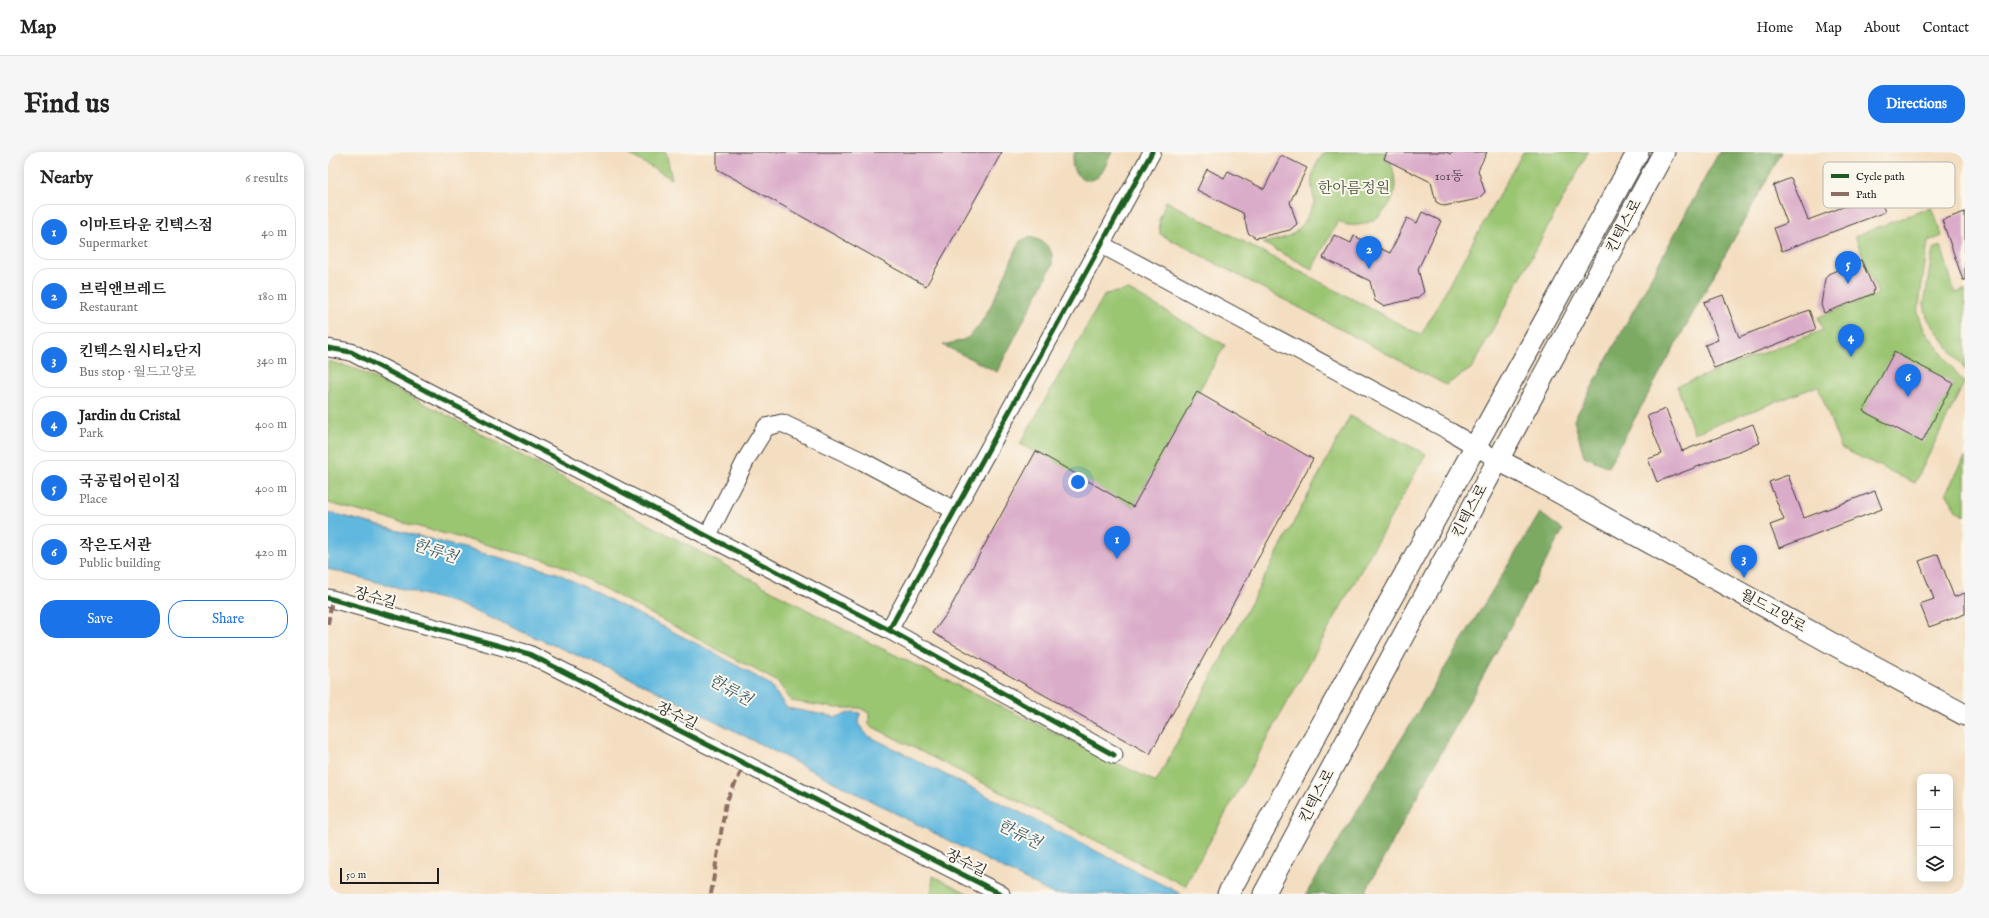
<!DOCTYPE html>
<html lang="en">
<head>
<meta charset="utf-8">
<style>
  :root { --surface:#fff; --page:#f6f6f6; --text:#222; --muted:#767676; --line:#e0e0e0; --accent:#1a73e8 }
  body { margin:0; font-family:"IM FELL English","Noto Serif KR",serif; background:var(--page); color:var(--text) }
  .controls { position:absolute; right:12px; bottom:12px; display:grid; overflow:hidden; border-radius:8px; box-shadow:0 2px 10px #0003 }
  .controls button { width:36px; height:36px; display:grid; place-items:center; padding:0; border:0; border-bottom:1px solid var(--line); background:var(--surface); color:var(--text); font:20px sans-serif }
  .scale { position:absolute; left:12px; bottom:10px; width:99px; box-sizing:border-box; padding-left:4px; border:2px solid #1c1c1c; border-top:0; font-size:11px; line-height:14px; white-space:nowrap; color:#1c1c1c; -webkit-text-stroke:3px #fbf7ec; paint-order:stroke }
  .you { position:absolute; left:750px; top:330px; width:14px; height:14px; margin:-10px; border:3px solid #fff; border-radius:50%; background:#1a73e8; box-shadow:0 0 0 6px #1a73e833 }
  .badge { display:grid; place-items:center; width:26px; height:26px; border-radius:50%; background:var(--accent); color:#fff; font-size:13px; font-weight:700 }
  .pin { position:absolute; translate:-50% -33px; filter:drop-shadow(0 1px 2px #0008) }
  .pin::after { content:''; position:absolute; top:21px; width:14px; height:12px; background:inherit; clip-path:polygon(0 0,100% 0,50% 100%) }
  .list { margin:0; padding:0; list-style:none }
  h2 { display:flex; justify-content:space-between; align-items:center; height:52px; margin:0; padding:0 16px; font-size:17px }
  h2 small { font-size:13px; font-weight:400; color:var(--muted) }
  .list li { display:grid; grid-template-columns:26px 1fr auto; gap:12px; align-items:center; box-sizing:border-box; height:56px; margin:0 8px 8px; padding:0 8px; border:1px solid var(--line); border-radius:16px }
  .list b { display:block; font-size:15px; white-space:nowrap }
  .list p { margin:0; font-size:13px; white-space:nowrap; color:var(--muted) }
  .list em { font-size:13px; font-style:normal; color:var(--muted) }
  .actions { display:flex; gap:8px; padding:12px 16px }
  .actions a { flex:1; padding:9px 0; border:1px solid var(--accent); border-radius:16px; text-align:center; font-size:14px; color:var(--accent) }
  .actions .main { background:var(--accent); color:#fff }
  .icon { flex:none; width:22px; height:22px; fill:none; stroke:currentColor; stroke-width:2; stroke-linecap:round; stroke-linejoin:round }
  .map { position:relative; flex:none; width:1637px; height:742px; overflow:hidden; border-radius:16px }
  header { display:flex; align-items:center; gap:24px; box-sizing:border-box; height:56px; padding:0 20px; background:var(--surface); border-bottom:1px solid var(--line) }
  header strong { font-size:19px }
  nav { display:flex; gap:22px; margin-inline-start:auto; font-size:14px }
  .intro { display:flex; align-items:center; justify-content:space-between; box-sizing:border-box; height:96px; padding:0 24px }
  h1 { margin:0; font-size:28px }
  .button { padding:10px 18px; border-radius:16px; background:var(--accent); color:#fff; font-size:14px; font-weight:700 }
  main { display:flex; gap:24px; padding:0 24px }
  aside { flex:1; background:var(--surface); border-radius:16px; box-shadow:0 2px 10px #0003 }
  .map>svg:first-child { display:block }
</style>
</head>
<body>
<header>
<strong>Map</strong>
<nav><a>Home</a><a>Map</a><a>About</a><a>Contact</a></nav>
</header>
<div class="intro"><h1>Find us</h1><a class="button">Directions</a></div>
<main>
<aside>
<h2>Nearby<small>6 results</small></h2>
<ul class="list">
<li><span class="badge">1</span><div><b>이마트타운 킨텍스점</b><p>Supermarket</p></div><em>40 m</em></li>
<li><span class="badge">2</span><div><b>브릭앤브레드</b><p>Restaurant</p></div><em>180 m</em></li>
<li><span class="badge">3</span><div><b>킨텍스원시티2단지</b><p>Bus stop · 월드고양로</p></div><em>340 m</em></li>
<li><span class="badge">4</span><div><b>Jardin du Cristal</b><p>Park</p></div><em>400 m</em></li>
<li><span class="badge">5</span><div><b>국공립어린이집</b><p>Place</p></div><em>400 m</em></li>
<li><span class="badge">6</span><div><b>작은도서관</b><p>Public building</p></div><em>420 m</em></li>
</ul>
<div class="actions"><a class="main">Save</a><a>Share</a></div>
</aside>
<div class="map">
<svg width="1637" height="742" viewBox="0 0 1637 742">
  <rect width="100%" height="100%" fill="#fbf7ec"/>
  <filter id="ink" filterUnits="userSpaceOnUse"><feTurbulence type="fractalNoise" baseFrequency=".025" numOctaves="2"/><feDisplacementMap in="SourceGraphic" scale="8" xChannelSelector="R" yChannelSelector="G"/><feConvolveMatrix kernelMatrix="1 2 1 2 8 2 1 2 1" color-interpolation-filters="sRGB"/></filter>
  <filter id="wash" filterUnits="userSpaceOnUse"><feTurbulence type="fractalNoise" baseFrequency=".012" numOctaves="4" result="noise"/><feDisplacementMap in="SourceGraphic" scale="16" xChannelSelector="R" yChannelSelector="G"/><feGaussianBlur stdDeviation="0.9" result="paint"/><feColorMatrix in="noise" values="0 0 0 0 0 0 0 0 0 0 0 0 0 0 0 0 0 1.4 0 .05"/><feComposite in="paint" operator="in"/></filter>
  <g filter="url(#wash)">
    <rect width="100%" height="100%" fill="#f4dec1"/>
    <!-- green -->
    <g fill="#9ac571" stroke="#5b7046">
      <polygon points="297,0 338,0 344,27"/>
      <path d="M997 0H1059L1056 7 1063 11C1065 17 1067 25 1067 32 1067 55 1045 76 1021 73 1017 73 1013 70 1010 69L984 117 935 91C971 83 969 82 987 50 981 30 983 16 997 0Z"/>
      <polygon points="1195,0 1260,0 1144,216 1118,233 832,82 831,68 838,49 1093,183"/>
      <polygon points="1603,55 1614,84 1600,90 1590,161 1596,177 1636,231 1587,331 1513,296 1490,234 1366,281 1349,234 1495,178 1490,165 1550,142 1527,84"/>
      <polygon points="1613,94 1627,141 1637,138 1637,218 1599,166 1596,152 1605,97"/>
      <polygon points="801,138 897,193 805,355 692,292 777,142"/>
      <polygon points="0,209 28,217 113,260 526,483 828,630 1022,264 1098,302 857,734 541,573 541,561 532,556 508,556 463,549 450,530 228,411 0,351"/>
      <polygon points="1637,305 1637,364 1629,359 1618,341"/>
      <polygon points="605,724 641,742 603,742"/>
    </g>
    <!-- forest -->
    <g fill="#7baa63" stroke="#4c6340">
      <path d="M747 0H784C780 7 776 20 770 25 756 35 737 18 747 0Z"/>
      <polygon points="1391,0 1454,0 1280,315 1256,304 1246,268"/>
      <path d="M701 85C717 88 727 97 724 114L669 220 615 193C622 191 632 190 639 186 659 173 681 112 692 89Z"/>
      <polygon points="1212,361 1235,378 1036,742 978,742"/>
    </g>
    <!-- water -->
    <polygon fill="#61b8de" stroke="#3e6a7d" points="0,360 229,421 385,500 441,532 459,556 508,565 525,560 532,561 531,573 539,583 853,742 725,742 309,529 127,451 0,417"/>
    <g id="blocks">
      <!-- building -->
      <g fill="#daacc9">
        <polygon points="389,0 674,0 598,134 389,17"/>
        <polygon points="1059,0 1118,0 1123,2 1124,0 1159,0 1150,18 1157,40 1150,47 1116,54 1108,50 1103,30 1056,7"/>
        <polygon points="953,3 979,16 962,50 969,72 962,78 928,86 920,81 915,61 869,38 879,17 896,26 900,19 936,37"/>
        <polygon points="1463,26 1480,68 1550,42 1557,60 1454,99 1446,76 1459,71 1445,33"/>
        <polygon points="1094,60 1113,69 1090,117 1096,140 1089,146 1055,154 1047,149 1042,129 995,106 1006,83 1023,91 1026,84 1062,101 1079,66 1089,71"/>
        <polygon points="1637,60 1637,128 1635,128 1614,68"/>
        <polygon points="1533,108 1546,137 1545,142 1496,161 1493,153 1497,127 1500,122"/>
        <polygon points="1395,143 1411,185 1481,158 1488,177 1386,216 1377,193 1390,188 1376,150"/>
        <polygon points="1566,200 1625,231 1594,290 1535,259"/>
        <polygon points="869,240 985,307 822,602 605,481 620,460 708,299 805,355"/>
        <polygon points="1338,257 1354,299 1425,272 1432,291 1329,330 1320,307 1334,302 1319,264"/>
        <polygon points="1460,323 1476,366 1547,339 1554,357 1451,396 1442,373 1456,368 1441,330"/>
        <polygon points="1610,402 1626,445 1637,441 1637,462 1601,475 1592,452 1606,447 1591,409"/>
      </g>
    </g>
  </g>
  <g filter="url(#ink)">
    <use href="#blocks" fill-opacity="0" stroke="#3c3935" stroke-width="1"/>
    <g fill="none" stroke-linecap="round" stroke-linejoin="round">
      <defs>
        <g id="minor">
          <polyline points="774,93 1123,280 1170,308"/>
          <polyline points="0,196 23,200 561,478 786,603"/>
          <polyline points="379,385 419,306 438,275 454,271 534,309 626,358"/>
          <polyline points="0,446 201,502 673,742"/>
          <polyline points="561,478 824,0"/>
        </g>
        <g id="major">
          <polyline points="1170,308 1205,326 1503,491 1637,563"/>
          <polyline points="900,742 1310,0"/>
          <polyline points="936,742 1336,0"/>
        </g>
      </defs>
      <!-- minor casing -->
      <use href="#minor" stroke="#3c3935" stroke-width="19"/>
      <!-- major casing -->
      <use href="#major" stroke="#3c3935" stroke-width="23"/>
      <!-- minor -->
      <use href="#minor" stroke="#fff" stroke-width="17"/>
      <!-- major -->
      <use href="#major" stroke="#fff" stroke-width="21"/>
      <!-- quiet -->
      <g stroke="#8d6e63" stroke-width="4" stroke-dasharray="8 4" stroke-linecap="butt">
        <polyline points="0,472 4,447"/>
        <polyline points="383,742 398,650 417,612"/>
      </g>
      <defs>
        <g id="cycleway">
          <polyline points="0,196 23,200 561,478 786,603"/>
          <polyline points="0,446 201,502 673,742"/>
          <polyline points="561,478 824,0"/>
        </g>
      </defs>
      <!-- cycleway casing -->
      <use href="#cycleway" stroke="#fbf7ec" stroke-width="8"/>
      <!-- cycleway -->
      <use href="#cycleway" stroke="#1b5e20" stroke-width="5"/>
    </g>
  </g>
  <g text-anchor="middle" dominant-baseline="central" stroke-width="4" stroke-linejoin="round" paint-order="stroke">
    <!-- number labels -->
    <g font-size="13" fill="#4c4047">
      <text x="1121" y="24">101동</text>
    </g>
    <!-- park labels -->
    <g font-size="15" fill="#48573a" stroke="#fbf7ec">
      <text x="1026" y="36">한아름정원</text>
    </g>
    <!-- street labels -->
    <g font-size="15" fill="#1c1c1c" stroke="#fbf7ec">
      <text transform="translate(1296 74) rotate(-62)">킨텍스로</text>
      <text transform="translate(1142 359) rotate(-62)">킨텍스로</text>
      <text transform="translate(47 446) rotate(16)">장수길</text>
      <text transform="translate(1445 459) rotate(29)">월드고양로</text>
      <text transform="translate(349 564) rotate(27)">장수길</text>
      <text transform="translate(989 644) rotate(-62)">킨텍스로</text>
      <text transform="translate(638 711) rotate(27)">장수길</text>
    </g>
    <!-- water labels -->
    <g font-size="16" font-style="italic" fill="#385a6a" stroke="#fbf7ec">
      <text transform="translate(107 400) rotate(18)">한류천</text>
      <text transform="translate(402 539) rotate(29)">한류천</text>
      <text transform="translate(691 683) rotate(26)">한류천</text>
    </g>
  </g>
  <!-- legend -->
  <rect x="1495" y="10" width="132" height="46" rx="6" fill="#fbf7ec" stroke="#b8b5ae" stroke-width="1"/>
  <rect x="1503" y="22" width="18" height="4" fill="#1b5e20"/>
  <rect x="1503" y="40" width="18" height="4" fill="#8d6e63"/>
  <g font-size="11" fill="#1c1c1c">
    <text x="1528" y="28">Cycle path</text>
    <text x="1528" y="46">Path</text>
  </g>
</svg>
<div class="controls">
<button>+</button>
<button>−</button>
<button><svg class="icon" aria-label="layers" viewBox="0 0 24 24"><path d="M12 4l9 5-9 5-9-5zM3 14l9 5 9-5"/></svg></button>
</div>
<div class="scale">50 m</div>
<div class="you"></div>
<div class="pin badge" style="left:789px;top:407px">1</div>
<div class="pin badge" style="left:1041px;top:117px">2</div>
<div class="pin badge" style="left:1416px;top:426px">3</div>
<div class="pin badge" style="left:1523px;top:205px">4</div>
<div class="pin badge" style="left:1520px;top:132px">5</div>
<div class="pin badge" style="left:1580px;top:245px">6</div>
</div>
</main>
</body>
</html>
